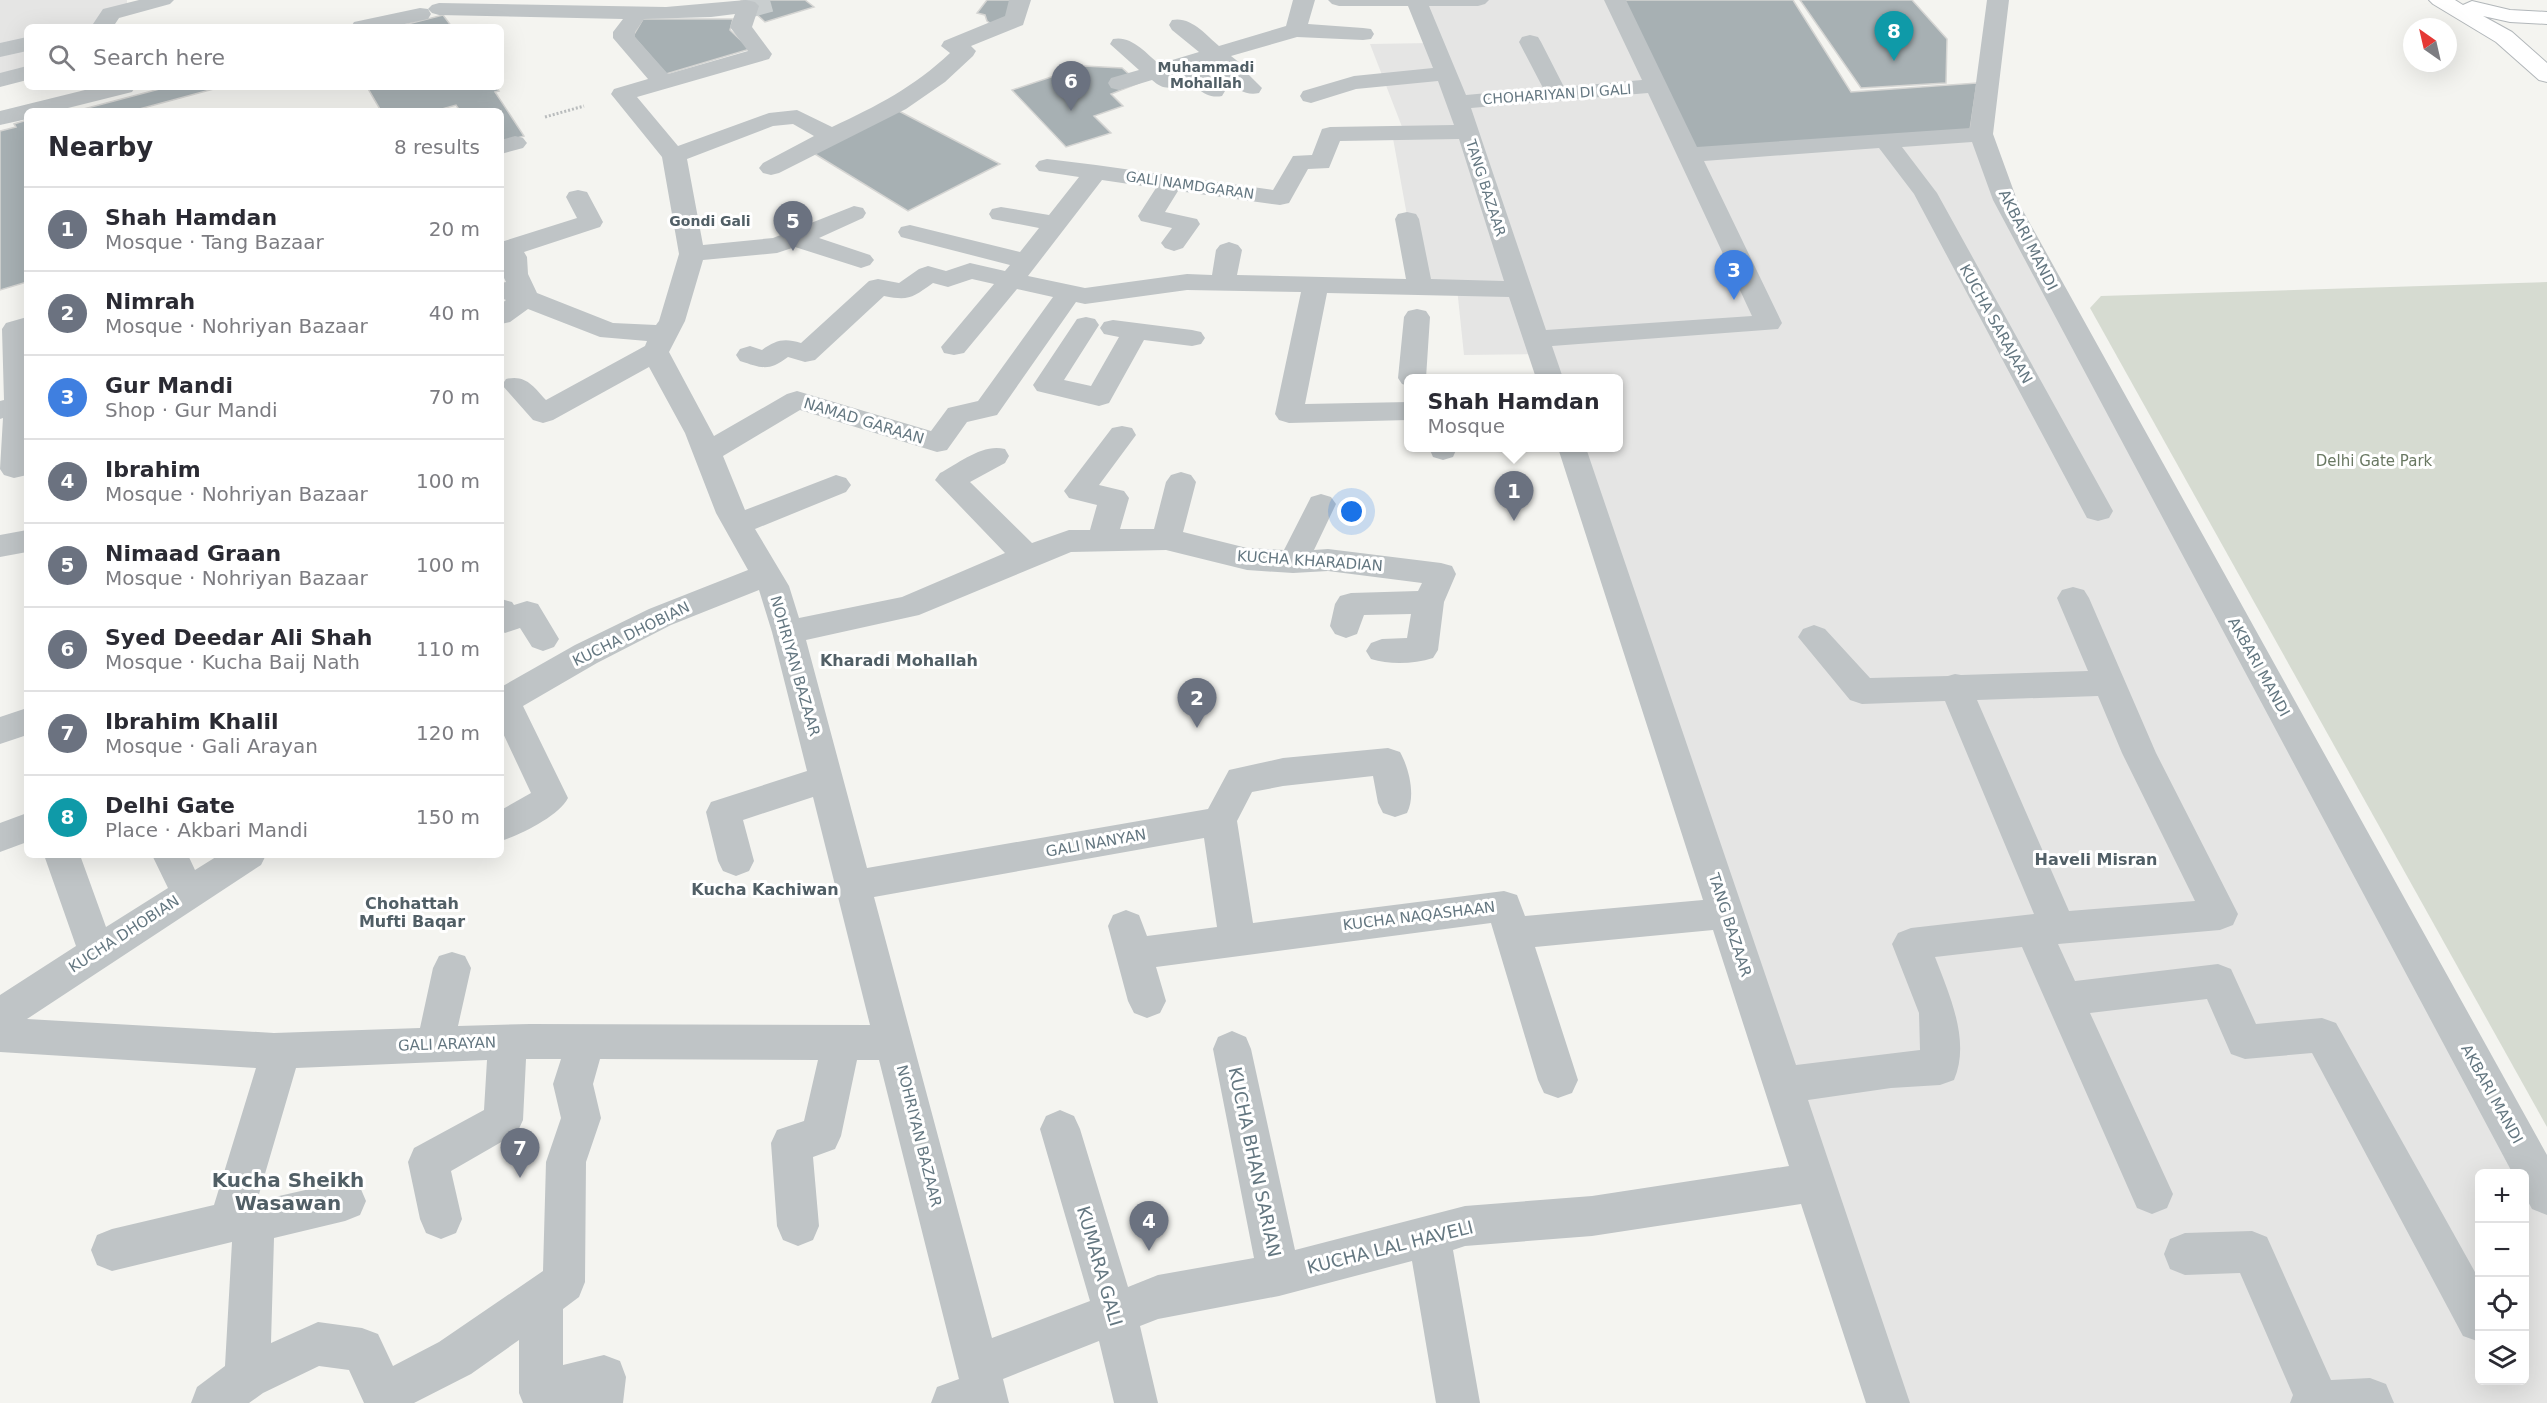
<!DOCTYPE html>
<html lang="en">
<head>
<meta charset="utf-8">
<style>
  :root { --surface:#fff; --page:#f2f2f3; --text:#2b2b33; --muted:#7c7c81; --line:#e1e1e2; --accent:#0b8043 }
  body { margin:0; font-family:"DejaVu Sans",sans-serif; background:var(--page); color:var(--text) }
  .controls { position:absolute; right:18px; bottom:18px; display:grid; overflow:hidden; border-radius:9px; box-shadow:0 6px 24px #0002 }
  .controls button { width:54px; height:54px; display:grid; place-items:center; padding:0; border:0; border-bottom:2px solid var(--line); background:var(--surface); color:var(--text); font:30px sans-serif }
  .compass { position:absolute; left:2403px; top:18px; width:54px; height:54px; border-radius:50%; background:var(--surface); box-shadow:0 6px 24px #0002; rotate:326deg }
  .you { position:absolute; left:1352px; top:512px; width:21px; height:21px; margin:-15px; border:4px solid #fff; border-radius:50%; background:#1a73e8; box-shadow:0 0 0 9px #1a73e833 }
  .badge { display:grid; place-items:center; width:39px; height:39px; border-radius:50%; background:var(--accent); color:#fff; font-size:20px; font-weight:700 }
  .pin { position:absolute; translate:-50% -50px; filter:drop-shadow(0 2px 3px #0008) }
  .pin::after { content:''; position:absolute; top:32px; width:21px; height:18px; background:inherit; clip-path:polygon(0 0,100% 0,50% 100%) }
  .popup { position:absolute; left:1404px; top:374px; width:219px; height:78px; box-sizing:border-box; display:grid; place-content:center; border-radius:9px; background:var(--surface); filter:drop-shadow(0 2px 4px #0005); font-size:20px; white-space:nowrap; color:var(--muted) }
  .popup b { font-size:22px; color:var(--text) }
  .popup::after { content:''; position:absolute; left:50%; top:100%; margin-left:-12px; border:12px solid transparent; border-top-color:var(--surface) }
  .list { margin:0; padding:0; list-style:none }
  h2 { display:flex; justify-content:space-between; align-items:center; height:78px; margin:0; padding:0 24px; font-size:26px }
  h2 small { font-size:20px; font-weight:400; color:var(--muted) }
  .list li { display:grid; grid-template-columns:39px 1fr auto; gap:18px; align-items:center; box-sizing:border-box; height:84px; padding:0 24px; border-top:2px solid var(--line) }
  .list b { display:block; font-size:22px; white-space:nowrap }
  .list p { margin:0; font-size:20px; white-space:nowrap; color:var(--muted) }
  .list em { font-size:20px; font-style:normal; color:var(--muted) }
  .icon { flex:none; width:33px; height:33px; fill:none; stroke:currentColor; stroke-width:2; stroke-linecap:round; stroke-linejoin:round }
  .map { position:relative; flex:none; width:2547px; height:1403px; overflow:hidden }
  .search { position:absolute; background:var(--surface); box-shadow:0 6px 24px #0002; left:24px; top:24px; width:480px; height:66px; display:flex; align-items:center; gap:15px; box-sizing:border-box; padding:0 21px; border-radius:9px; color:var(--muted); font-size:22px }
  .panel { position:absolute; background:var(--surface); box-shadow:0 6px 24px #0002; left:24px; top:108px; width:480px; height:750px; border-radius:9px }
  .map>svg:first-child { display:block }
</style>
</head>
<body>
<div class="map">
<svg width="2547" height="1403" viewBox="0 0 2547 1403">
  <rect width="100%" height="100%" fill="#f4f4f0"/>
  <!-- built -->
  <g fill="#e5e5e4" fill-rule="evenodd">
    <polygon points="0,0 127,0 127,4 102,27 27,27 27,73 0,80"/>
    <path d="M1416 0H1615L1689 155 1981 134 2547 1191V1403H1887L1567 448H1619V378H1543L1535 354 1464 355 1457 288 1420 287 1392 133 1404 132 1370 44 1430 43ZM2480 1174H2524V1380H2480Z"/>
  </g>
  <!-- green -->
  <polygon fill="#d6dbd1" points="2547,282 2547,1127 2090,308 2101,296"/>
  <!-- building -->
  <g fill="#a7b0b3" stroke="#d5d5d3" stroke-width="1.5">
    <polygon points="741,0 805,0 814,7 765,22"/>
    <polygon points="987,0 1014,0 1010,17 993,25 987,21 985,15 977,13"/>
    <polygon points="1624,0 1793,0 1851,92 1977,83 1970,130 1696,150"/>
    <polygon points="1800,0 1912,0 1947,39 1946,83 1861,88"/>
    <polygon points="443,15 452,27 396,27"/>
    <polygon points="643,19 733,19 730,30 750,49 666,74 633,36"/>
    <polygon points="1084,66 1122,68 1139,83 1111,94 1123,106 1094,116 1111,133 1066,147 1012,90"/>
    <polygon points="167,87 221,87 132,111 76,111"/>
    <polygon points="367,87 496,87 499,91 495,92 524,136 501,143 501,111 460,111 456,105 435,111 381,111"/>
    <polygon points="895,109 1000,164 908,211 810,151"/>
    <polygon points="27,120 27,282 0,290 0,131 16,127 14,124"/>
  </g>
  <g fill="none" stroke-linecap="round" stroke-linejoin="round">
    <!-- minor-tunnel -->
    <polyline stroke="#c9cecf" stroke-width="24" stroke-dasharray="24 12" stroke-linecap="butt" points="748,6 770,0"/>
    <defs>
      <polygon id="major" points="2429,0 2455,0 2463,5 2472,1 2510,10 2547,12 2547,24 2510,22 2483,16 2512,32 2547,63 2547,82 2539,80 2496,42 2433,4"/>
    </defs>
    <!-- major casing -->
    <use href="#major" stroke="#b2b7ba" stroke-width="2"/>
    <!-- path -->
    <polyline stroke="#b9bcbd" stroke-width="3" stroke-dasharray="2 2" stroke-linecap="butt" points="545,117 584,106"/>
    <!-- minor -->
    <g fill="#bfc4c6" fill-rule="evenodd">
      <polygon points="139,0 174,0 170,4 119,18 113,27 91,27 103,9"/>
      <path d="M746 0 755 2 759 6 752 27 772 54 769 59 637 97 678 146 769 113 797 110 832 127C877 106 914 87 950 53L941 46 944 41 1005 16 1009 0H1031L1023 25 971 46 976 51 973 56 945 82 906 109 779 173 771 175 763 173 759 168 763 163 814 136 793 124 773 126 687 159 703 245 773 238 854 206 863 208 866 213 863 218 819 238 870 255 874 260 870 265 861 268 795 247 777 253 703 260 685 321 669 352 714 436 787 394 797 391 931 431 948 408 978 401 1053 297 1017 289 964 353 954 355 944 353 941 347 994 284 972 279 948 287 933 283C912 298 909 301 884 296L815 360 805 362 788 357C768 372 762 368 740 361L736 355 740 349 750 346 762 350C776 340 784 338 801 343L869 281 878 279 899 283 919 269 928 266 946 271 970 263 1005 271 1010 265 901 237 898 232 901 227 910 225 1020 252 1039 228 992 219 989 214 992 209 1001 207 1049 215 1079 177 1039 171 1035 166 1039 161 1047 159 1096 165 1273 190 1293 156 1312 155 1322 129 1330 127 1454 125 1438 81 1356 89 1311 103 1303 101 1300 96 1303 91 1354 76 1433 68 1408 6H1339L1332 4 1328 0H1489L1485 4 1478 6H1429L1466 95 1543 88 1519 42 1522 37 1530 35 1538 37 1541 42 1564 87 1642 80 1604 0H1626L1697 147 1970 128 1987 0H2009L1993 134 2017 200 2547 1155V1215L2532 1209 2524 1194V1174H2513L1993 200 1972 142 1902 147 1937 193 2113 511 2109 518 2098 521 2087 518 1914 194 1879 148 1704 161 1782 323 1778 329 1552 346 1563 378H1536L1509 297 1327 293 1305 404 1409 402V420L1289 423 1279 420 1275 414 1301 292 1187 290 1085 304 1076 302 997 415 967 422 947 450 937 452 800 410 723 456 745 510 836 475 846 478 851 485 846 492 755 529 789 586 799 618 902 597 1005 553 935 480 940 473C959 463 983 443 1005 449L1009 456 1005 463 970 482 1032 543 1069 530H1090L1097 505 1069 498 1064 491 1112 428 1122 426 1132 428 1136 435 1099 485 1124 491 1129 498 1120 529H1154L1166 482 1171 475 1181 472 1191 475 1196 482 1183 532 1247 548 1284 550 1311 497 1321 494 1331 497 1336 504 1314 550 1328 549 1441 563 1452 566 1456 574 1444 602 1438 650 1433 658C1414 664 1390 665 1371 659L1366 651 1371 643 1382 639 1407 638 1411 614 1364 615 1357 634 1346 638 1335 634 1330 626 1335 604 1340 596 1351 593 1418 591 1422 583 1328 571 1293 573 1247 570 1166 550 1071 552 919 615 806 640 867 868 1208 809 1229 770 1283 758 1388 748 1400 752C1409 768 1416 796 1407 813L1395 817 1383 813 1378 803 1373 776 1283 786 1252 792 1237 821 1253 923 1504 891 1517 895 1525 916 1703 900 1558 448H1586L1796 1065 1920 1050 1919 1013 1892 944 1898 933 1911 928 2034 914 1945 701 1862 704 1850 700 1798 637 1803 629 1814 625 1825 629 1870 678 1948 676 1955 674 1961 675 2088 671 2057 598 2062 590 2073 587 2084 590 2089 598 2156 753 2238 914 2233 925 2220 930 2058 944 2075 981 2218 964 2231 969 2256 1024 2322 1018 2336 1023 2480 1281V1342L2463 1336 2312 1053 2245 1059 2231 1054 2207 999 2090 1013 2173 1194 2167 1208 2152 1214 2137 1208 2022 947 1935 957C1949 994 1971 1041 1954 1080L1940 1085 1891 1088 1808 1100 1910 1403H1866L1801 1204 1592 1236 1465 1246 1453 1250 1480 1403H1436L1412 1261 1279 1296 1158 1319 1140 1326 1158 1403H1114L1099 1341 1003 1379 1009 1403H931L937 1387 959 1379 879 1060H857L841 1136 835 1149 813 1157 819 1226 813 1240 798 1246 783 1240 777 1226 771 1143 777 1130 804 1121 818 1060 600 1059 593 1084 601 1118 586 1162 585 1282 579 1297 563 1309V1365L604 1355 620 1361 626 1377 623 1403H523L519 1393V1340L471 1374 414 1403H364L349 1370 319 1366 263 1393 249 1403H191L197 1387 225 1366 232 1242 112 1271 97 1265 91 1250 97 1235 112 1229 214 1205 256 1068 0 1052V995L76 946 44 855H80L106 927 168 888 152 855H188L195 870 219 855H266L261 865 27 1019 274 1033 420 1028 433 968 439 956 452 952 465 956 471 968 458 1026 530 1024 870 1025 813 797 743 820 754 861 749 871 736 876 723 871 718 861 706 812 711 802 807 771 772 632 759 590 671 625 597 663 523 706 568 798C559 816 520 835 501 841V810L531 793 501 729V687L575 645 649 609 748 570 716 513 685 433 649 367 553 420 543 423 533 420 502 385 506 379C526 374 534 387 546 400L645 346 647 341 600 337 528 309 510 322 501 324V304L506 300 501 298V283L506 282 502 274 501 242 577 218 566 197 569 192 578 190 587 192 603 222 600 227 524 252 527 257 528 274 537 293 613 323 656 325 659 321 679 254 662 157 611 94 614 89 648 79 613 38V32L623 19 439 15 432 13 428 9 432 5 439 3 666 7ZM735 14 730 27 748 51 668 74 635 37V32L644 19 711 17ZM1648 93 1752 316 1546 330 1471 108ZM1459 139 1504 281 1431 279 1419 219 1416 214 1407 212 1398 214 1395 219 1406 279 1237 275 1242 250 1238 245 1229 242 1220 245 1216 250 1212 275 1187 274 1085 288 1028 276 1102 180 1156 188 1138 216 1141 221 1172 228 1161 243 1165 248 1174 251 1183 248 1200 224 1197 219 1165 212 1178 191 1280 205 1289 203 1308 169 1329 168 1340 141ZM2098 696 2122 753 2195 901 2069 911 1977 700ZM1204 838 1217 927 1147 936 1139 915 1126 910 1113 915 1108 926 1128 1001 1134 1013 1147 1018 1160 1013 1166 1001 1156 967 1491 923 1538 1080 1544 1093 1558 1098 1572 1093 1578 1080 1535 947 1713 930 1789 1166 1592 1196 1465 1206 1295 1250 1251 1049 1246 1037 1232 1031 1218 1037 1213 1049 1254 1258 1158 1275 1128 1287 1080 1129 1074 1116 1060 1110 1046 1116 1040 1129 1090 1301 992 1338 874 897ZM526 1059H561L553 1084 561 1118 546 1162 543 1271 439 1342 393 1366 378 1334 362 1328 318 1322 271 1343 274 1238 345 1221 360 1215 366 1201 360 1187 345 1181 257 1201 296 1068 487 1060 484 1110 414 1148 408 1162 420 1219 426 1233 441 1239 456 1233 462 1219 451 1171 517 1133 523 1120Z"/>
      <path d="M1293 0H1315L1308 24 1363 28 1371 29 1374 34 1371 39 1363 40 1297 37 1231 56 1245 67 1247 73 1262 88 1259 93C1236 98 1226 74 1212 62L1200 66 1225 91 1222 96C1204 100 1193 83 1180 72L1172 74 1179 82 1176 87C1165 89 1160 87 1152 80L1119 90 1111 88 1108 83 1111 78 1139 70 1110 44 1113 39C1131 35 1146 53 1159 64L1199 52 1172 30 1169 25 1172 20C1191 16 1206 35 1219 46L1286 26Z"/>
      <polygon points="420,8 428,9 431,14 428,19 391,27 351,27 354,22"/>
      <polygon points="27,37 27,51 0,57 0,43"/>
      <polygon points="27,66 27,80 0,87 0,73"/>
      <polygon points="97,87 135,87 132,92 56,111 27,111 27,119 0,125 0,111"/>
      <polygon points="515,136 523,138 527,143 523,148 501,154 501,140"/>
      <polygon points="1417,309 1426,311 1430,317 1426,378 1409,378 1409,386 1402,384 1398,378 1404,317 1408,311"/>
      <polygon points="27,317 27,475 14,478 4,475 0,469 3,418 0,419 0,401 4,400 2,329 6,323"/>
      <polygon points="1086,317 1095,319 1099,325 1064,380 1091,386 1119,337 1104,334 1100,328 1104,322 1113,320 1192,330 1201,332 1205,338 1201,344 1192,346 1144,340 1109,403 1099,406 1037,391 1033,385 1077,319"/>
      <polygon points="1429,448 1457,448 1453,457 1443,460 1433,457"/>
      <polygon points="27,530 27,552 0,557 0,535"/>
      <polygon points="501,599 512,602 514,605 527,601 538,604 559,639 554,647 543,651 532,647 520,628 505,633 501,631"/>
      <polygon points="27,708 27,735 0,744 0,717"/>
      <polygon points="27,813 27,842 0,852 0,823"/>
      <polygon points="2252,1231 2267,1237 2331,1380 2370,1378 2386,1384 2394,1403 2290,1403 2293,1395 2240,1273 2185,1275 2170,1269 2164,1254 2170,1239 2185,1233"/>
    </g>
    <!-- major -->
    <use href="#major" fill="#fff" fill-rule="evenodd"/>
  </g>
  <g text-anchor="middle" dominant-baseline="central" stroke-width="6" stroke-linejoin="round" paint-order="stroke">
    <!-- far-neighbourhood labels -->
    <g font-size="14" font-weight="bold" fill="#515f66" stroke="#fff">
      <text x="1206" y="67">Muhammadi<tspan x="1206" dy="16">Mohallah</tspan></text>
      <text x="710" y="221">Gondi Gali</text>
    </g>
    <!-- far-street labels -->
    <g font-size="14" fill="#647781" stroke="#fff">
      <text transform="translate(1557 94) rotate(-4)">CHOHARIYAN DI GALI</text>
      <text transform="translate(1190 185) rotate(8)">GALI NAMDGARAN</text>
      <text transform="translate(1486 188) rotate(72)">TANG BAZAAR</text>
    </g>
    <!-- street labels -->
    <g font-size="15" fill="#647781" stroke="#fff">
      <text transform="translate(2028 240) rotate(63)">AKBARI MANDI</text>
      <text transform="translate(1996 324) rotate(61)">KUCHA SARAJAAN</text>
      <text transform="translate(864 421) rotate(17)">NAMAD GARAAN</text>
      <text transform="translate(1310 561) rotate(4)">KUCHA KHARADIAN</text>
      <text transform="translate(631 634) rotate(-26)">KUCHA DHOBIAN</text>
      <text transform="translate(795 666) rotate(74)">NOHRIYAN BAZAAR</text>
      <text transform="translate(2259 667) rotate(61)">AKBARI MANDI</text>
      <text transform="translate(1096 843) rotate(-10)">GALI NANYAN</text>
      <text transform="translate(1419 916) rotate(-7)">KUCHA NAQASHAAN</text>
      <text transform="translate(1730 925) rotate(72)">TANG BAZAAR</text>
      <text transform="translate(124 934) rotate(-33)">KUCHA DHOBIAN</text>
      <text transform="translate(447 1044) rotate(-2)">GALI ARAYAN</text>
      <text transform="translate(2492 1094) rotate(61)">AKBARI MANDI</text>
      <text transform="translate(919 1136) rotate(76)">NOHRIYAN BAZAAR</text>
    </g>
    <!-- park labels -->
    <g font-size="15" fill="#697862" stroke="#fff">
      <text x="2374" y="461">Delhi Gate Park</text>
    </g>
    <!-- neighbourhood labels -->
    <g font-size="16" font-weight="bold" fill="#515f66" stroke="#fff">
      <text x="899" y="660">Kharadi Mohallah</text>
      <text x="2096" y="859">Haveli Misran</text>
      <text x="765" y="889">Kucha Kachiwan</text>
      <text x="412" y="903">Chohattah<tspan x="412" dy="18">Mufti Baqar</tspan></text>
    </g>
    <!-- near-street labels -->
    <g font-size="18" fill="#647781" stroke="#fff">
      <text transform="translate(1255 1162) rotate(78)">KUCHA BHAN SARIAN</text>
      <text transform="translate(1390 1247) rotate(-14)">KUCHA LAL HAVELI</text>
      <text transform="translate(1100 1266) rotate(74)">KUMARA GALI</text>
    </g>
    <!-- near-neighbourhood labels -->
    <g font-size="20" font-weight="bold" fill="#515f66" stroke="#fff">
      <text x="288" y="1180">Kucha Sheikh<tspan x="288" dy="23">Wasawan</tspan></text>
    </g>
  </g>
</svg>
<div class="controls">
<button>+</button>
<button>−</button>
<button><svg class="icon" aria-label="locate" viewBox="0 0 24 24"><circle cx="12" cy="12" r="6"/><path d="M12 2v4M12 18v4M2 12h4M18 12h4"/></svg></button>
<button><svg class="icon" aria-label="layers" viewBox="0 0 24 24"><path d="M12 4l9 5-9 5-9-5zM3 14l9 5 9-5"/></svg></button>
</div>
<svg class="compass" viewBox="-18 -18 36 36"><path d="M0-13l5 13h-10z" fill="#e53935"/><path d="M0 13l5-13h-10z" fill="#7c7c81"/></svg>
<div class="you"></div>
<div class="pin badge" style="left:1514px;top:521px;background:#6b7280">1</div>
<div class="popup"><b>Shah Hamdan</b>Mosque</div>
<div class="pin badge" style="left:1197px;top:728px;background:#6b7280">2</div>
<div class="pin badge" style="left:1734px;top:300px;background:#3f7fe0">3</div>
<div class="pin badge" style="left:1149px;top:1251px;background:#6b7280">4</div>
<div class="pin badge" style="left:793px;top:251px;background:#6b7280">5</div>
<div class="pin badge" style="left:1071px;top:111px;background:#6b7280">6</div>
<div class="pin badge" style="left:520px;top:1178px;background:#6b7280">7</div>
<div class="pin badge" style="left:1894px;top:61px;background:#0f9aa8">8</div>
<div class="search"><svg class="icon" aria-label="search" viewBox="0 0 24 24"><circle cx="10" cy="10" r="6"/><path d="M15 15l6 6"/></svg>Search here</div>
<section class="panel">
<h2>Nearby<small>8 results</small></h2>
<ul class="list">
<li><span class="badge" style="background:#6b7280">1</span><div><b>Shah Hamdan</b><p>Mosque · Tang Bazaar</p></div><em>20 m</em></li>
<li><span class="badge" style="background:#6b7280">2</span><div><b>Nimrah</b><p>Mosque · Nohriyan Bazaar</p></div><em>40 m</em></li>
<li><span class="badge" style="background:#3f7fe0">3</span><div><b>Gur Mandi</b><p>Shop · Gur Mandi</p></div><em>70 m</em></li>
<li><span class="badge" style="background:#6b7280">4</span><div><b>Ibrahim</b><p>Mosque · Nohriyan Bazaar</p></div><em>100 m</em></li>
<li><span class="badge" style="background:#6b7280">5</span><div><b>Nimaad Graan</b><p>Mosque · Nohriyan Bazaar</p></div><em>100 m</em></li>
<li><span class="badge" style="background:#6b7280">6</span><div><b>Syed Deedar Ali Shah</b><p>Mosque · Kucha Baij Nath</p></div><em>110 m</em></li>
<li><span class="badge" style="background:#6b7280">7</span><div><b>Ibrahim Khalil</b><p>Mosque · Gali Arayan</p></div><em>120 m</em></li>
<li><span class="badge" style="background:#0f9aa8">8</span><div><b>Delhi Gate</b><p>Place · Akbari Mandi</p></div><em>150 m</em></li>
</ul>
</section>
</div>
</body>
</html>
